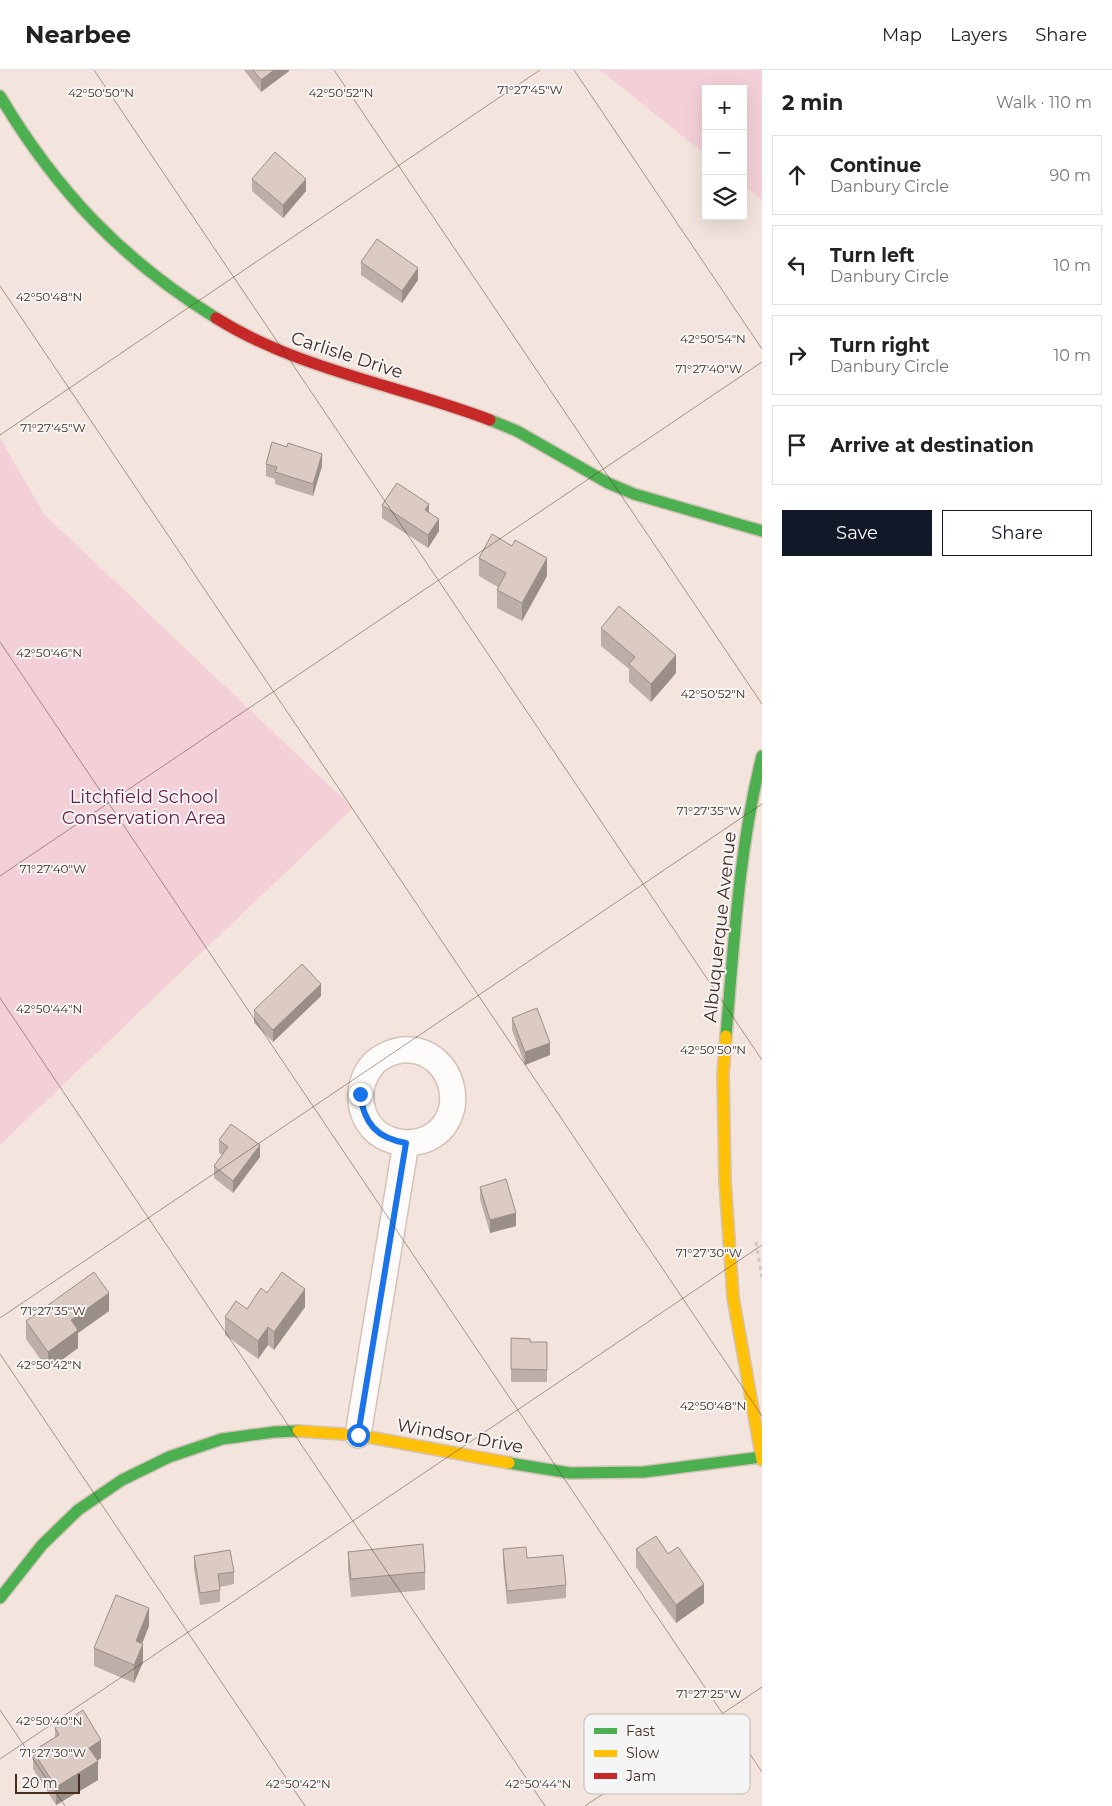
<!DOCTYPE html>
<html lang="en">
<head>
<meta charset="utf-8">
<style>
  :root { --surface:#fff; --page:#f2f2f2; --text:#222; --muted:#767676; --line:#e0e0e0; --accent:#111827 }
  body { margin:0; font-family:Montserrat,sans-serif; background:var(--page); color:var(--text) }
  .controls { position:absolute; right:15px; top:15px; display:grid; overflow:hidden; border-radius:0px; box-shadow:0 5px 20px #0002 }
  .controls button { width:45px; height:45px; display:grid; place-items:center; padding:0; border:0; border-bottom:1px solid var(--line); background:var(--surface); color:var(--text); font:25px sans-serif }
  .scale { position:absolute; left:15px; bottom:12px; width:65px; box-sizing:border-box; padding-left:5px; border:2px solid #452e20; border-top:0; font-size:14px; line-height:18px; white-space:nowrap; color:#452e20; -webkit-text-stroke:4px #f5f5f5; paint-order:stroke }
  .stop { position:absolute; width:15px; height:15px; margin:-11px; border:4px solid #1a73e8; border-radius:50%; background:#fff }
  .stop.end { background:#1a73e8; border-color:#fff; box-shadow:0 1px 5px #0008 }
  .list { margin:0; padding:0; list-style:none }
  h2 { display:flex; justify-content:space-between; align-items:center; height:65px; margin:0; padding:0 20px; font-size:21px }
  h2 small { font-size:16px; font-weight:400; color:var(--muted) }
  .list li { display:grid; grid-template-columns:32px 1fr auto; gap:15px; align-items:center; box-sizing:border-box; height:80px; margin:0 10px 10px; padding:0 10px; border:1px solid var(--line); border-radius:0px }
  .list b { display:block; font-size:19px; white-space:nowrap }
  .list p { margin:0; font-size:16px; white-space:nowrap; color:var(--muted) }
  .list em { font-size:16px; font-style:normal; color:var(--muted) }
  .actions { display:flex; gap:10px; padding:15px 20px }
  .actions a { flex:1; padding:11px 0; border:1px solid var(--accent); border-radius:0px; text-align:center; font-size:18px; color:var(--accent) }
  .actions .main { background:var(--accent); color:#fff }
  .icon { flex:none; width:28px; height:28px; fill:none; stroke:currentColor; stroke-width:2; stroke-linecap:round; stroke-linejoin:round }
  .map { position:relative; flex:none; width:762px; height:1736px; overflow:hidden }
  header { display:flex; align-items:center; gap:30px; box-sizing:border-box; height:70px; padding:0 25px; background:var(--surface); border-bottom:1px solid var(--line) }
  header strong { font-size:24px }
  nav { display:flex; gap:28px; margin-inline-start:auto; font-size:18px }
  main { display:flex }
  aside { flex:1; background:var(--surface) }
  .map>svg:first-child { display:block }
</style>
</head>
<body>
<header>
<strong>Nearbee</strong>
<nav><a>Map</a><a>Layers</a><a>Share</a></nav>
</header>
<main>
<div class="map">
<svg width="762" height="1736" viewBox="0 0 762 1736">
  <rect width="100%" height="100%" fill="#f3e5dd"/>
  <!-- green -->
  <g fill="#f3d0d8">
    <polygon points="600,0 762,0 762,130 743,115 743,19 706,19 706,85"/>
    <polygon points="0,368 44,444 353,738 0,1075"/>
  </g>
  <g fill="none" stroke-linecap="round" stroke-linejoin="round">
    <defs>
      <path id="street" d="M358 1365 406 1073C411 1073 416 1072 421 1071 473 1055 457 976 402 980 390 982 377 988 370 998 352 1023 361 1060 391 1070 396 1072 401 1072 406 1073"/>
      <g id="fast">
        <path d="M0 26C56 120 122 190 216 248"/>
        <polyline points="490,350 517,361 608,413 634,424 762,461"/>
        <path d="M726 966C734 872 739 777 762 686"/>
        <polyline points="509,1393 570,1403 644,1402 762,1387"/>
        <polyline points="0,1528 42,1475 78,1440 122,1410 169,1387 222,1369 274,1362 298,1361"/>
      </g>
      <g id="slow">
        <polyline points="726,966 723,1004 725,1111 733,1227 762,1390"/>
        <polyline points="298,1361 358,1365 509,1393"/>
      </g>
      <path id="jam" d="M216 248C299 300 399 315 490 350"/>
    </defs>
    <!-- street casing -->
    <use href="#street" stroke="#d4c2b8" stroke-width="28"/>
    <!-- fast casing -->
    <use href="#fast" stroke="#d4c2b8" stroke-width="14"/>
    <!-- slow casing -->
    <use href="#slow" stroke="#d4c2b8" stroke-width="14"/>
    <!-- jam casing -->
    <use href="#jam" stroke="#d4c2b8" stroke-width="14"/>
    <!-- path -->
    <polyline stroke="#cdc6c2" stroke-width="3" stroke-dasharray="4 4" stroke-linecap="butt" points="756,1172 762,1208"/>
    <!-- street -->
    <use href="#street" stroke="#fdfbfa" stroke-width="25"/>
    <!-- fast -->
    <use href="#fast" stroke="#4caf50" stroke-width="11"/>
    <!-- slow -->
    <use href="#slow" stroke="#ffc107" stroke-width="11"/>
    <!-- jam -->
    <use href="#jam" stroke="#c62828" stroke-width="11"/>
  </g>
  <!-- wall -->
  <g fill="#bdafa8">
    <polygon points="244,0 289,0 289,1 261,22"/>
    <polygon points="252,109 306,121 283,148 252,121"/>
    <polygon points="361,192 418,210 402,233 361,205"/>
    <polygon points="266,394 322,396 313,426 275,414 275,409 266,406"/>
    <polygon points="382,435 429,442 439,461 428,478 382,448"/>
    <polygon points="479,488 547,506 522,551 497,538 497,520 498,517 479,506"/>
    <polygon points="601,558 676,603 651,632 629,612 629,599 601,576"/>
    <polygon points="321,926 273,972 254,953 254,940"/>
    <polygon points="512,948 550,985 525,995 512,960"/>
    <polygon points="219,1070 260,1087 233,1123 214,1108 214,1096 222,1085 219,1083"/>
    <polygon points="480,1117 516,1156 490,1163 480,1129"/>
    <polygon points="267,1223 305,1237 274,1280 268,1275 258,1289 225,1265 225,1247 247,1239"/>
    <polygon points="109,1241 78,1263 78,1278 48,1300 26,1269 26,1251"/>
    <polygon points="511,1268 530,1272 547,1272 547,1312 511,1312"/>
    <polygon points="503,1479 527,1488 566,1515 566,1528 507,1534 503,1492"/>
    <polygon points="636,1479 668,1484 704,1533 676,1553 636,1497"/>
    <polygon points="348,1482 425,1502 425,1520 351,1527 348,1500"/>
    <polygon points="194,1486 234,1502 234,1514 220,1517 220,1532 200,1535 194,1498"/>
    <polygon points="149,1556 142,1573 143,1592 134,1613 94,1596 94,1578"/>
    <polygon points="55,1658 101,1688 97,1691 98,1710 56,1735 33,1699 33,1681 55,1667"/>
  </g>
  <!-- shaded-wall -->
  <g fill="#9a8e88">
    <polygon points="274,0 289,0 289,1 261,22 261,10"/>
    <polygon points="306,109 306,121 283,148 283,135"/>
    <polygon points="418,198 418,210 402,233 402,221"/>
    <polygon points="322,384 322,396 313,426 313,414"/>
    <polygon points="429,434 429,446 425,440"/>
    <polygon points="439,449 439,461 428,478 428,465"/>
    <polygon points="547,488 547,506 522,551 522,533"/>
    <polygon points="676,585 676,603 651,632 651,614"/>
    <polygon points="321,914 321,926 273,972 273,960"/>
    <polygon points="550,973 550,985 525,995 525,982"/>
    <polygon points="260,1075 260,1087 233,1123 233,1111"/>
    <polygon points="516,1143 516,1156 490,1163 490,1150"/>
    <polygon points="305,1219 305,1237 274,1280 274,1262"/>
    <polygon points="109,1223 109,1241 78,1263 78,1278 48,1300 48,1282 71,1250"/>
    <polygon points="268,1257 268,1275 258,1289 258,1271"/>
    <polygon points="704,1514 704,1533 676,1553 676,1535"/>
    <polygon points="149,1538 149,1556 136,1589 136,1571"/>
    <polygon points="143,1574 143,1592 134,1613 134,1595"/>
    <polygon points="101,1670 101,1688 89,1696 89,1678"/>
    <polygon points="98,1691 98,1710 56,1735 56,1717"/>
  </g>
  <!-- building -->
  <g fill="#dccbc3" stroke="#9a8e88">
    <polygon points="253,0 274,0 261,10"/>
    <polygon points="275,82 306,109 283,135 252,109"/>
    <polygon points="377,169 418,198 402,221 361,192"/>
    <polygon points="272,372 287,377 288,373 322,384 313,414 275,402 277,397 266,394"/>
    <polygon points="397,413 429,434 425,440 439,449 428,465 382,435"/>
    <polygon points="492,464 512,476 515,470 547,488 522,533 497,520 506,503 479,488"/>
    <polygon points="619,536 676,585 651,614 629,594 635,587 601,558"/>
    <polygon points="302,894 321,914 273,960 254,940"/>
    <polygon points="537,938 550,973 525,982 512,948"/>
    <polygon points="231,1054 260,1075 233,1111 214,1096 228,1077 219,1070"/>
    <polygon points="506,1109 516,1143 490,1150 480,1117"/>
    <polygon points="94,1202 109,1223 71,1250 78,1260 48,1282 26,1251"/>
    <polygon points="282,1202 305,1219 274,1262 268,1257 258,1271 225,1247 236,1231 247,1239 261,1218 267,1223"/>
    <polygon points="511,1268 530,1269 530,1272 547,1272 547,1300 511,1299"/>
    <polygon points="656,1466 668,1484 678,1477 704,1514 676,1535 636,1479"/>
    <polygon points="423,1474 425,1502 351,1509 348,1482"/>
    <polygon points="526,1477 527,1488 563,1485 566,1515 507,1521 503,1479"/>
    <polygon points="230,1480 234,1502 218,1504 220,1520 200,1523 194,1486"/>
    <polygon points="116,1525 149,1538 136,1571 143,1574 134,1595 94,1578"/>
    <polygon points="83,1640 101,1670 89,1678 98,1691 56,1717 33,1681 59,1665 55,1658"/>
  </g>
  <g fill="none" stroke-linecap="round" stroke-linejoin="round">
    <!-- route -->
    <path stroke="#1a73e8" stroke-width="6" d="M358 1365 406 1073C377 1068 364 1054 360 1024"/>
  </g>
  <!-- ticks -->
  <path fill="none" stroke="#452e20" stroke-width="1" stroke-opacity="0.45" d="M94 0 762 990M334 0 762 634M574 0 762 279M0 216 762 1346M0 365 540 0M0 572 762 1702M0 806 762 292M0 928 545 1736M0 1248 762 734M0 1284 305 1736M0 1640 65 1736M0 1689 762 1175M585 1736 762 1617"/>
  <g text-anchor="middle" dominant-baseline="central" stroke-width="4" stroke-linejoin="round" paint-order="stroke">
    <!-- street labels -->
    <g font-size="18" fill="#452e20" stroke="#f5f5f5">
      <text transform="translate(347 285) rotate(18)">Carlisle Drive</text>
      <text transform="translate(720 857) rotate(-84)">Albuquerque Avenue</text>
      <text transform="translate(460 1366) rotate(10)">Windsor Drive</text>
    </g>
    <!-- park labels -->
    <g font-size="18" fill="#6a1f45" stroke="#f5f5f5">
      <text x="144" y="727">Litchfield School<tspan x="144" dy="21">Conservation Area</tspan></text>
    </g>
  </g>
  <!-- legend -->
  <rect x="584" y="1644" width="166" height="80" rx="8" fill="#f5f5f5" stroke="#c0b9b5" stroke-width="1"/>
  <rect x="594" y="1658" width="23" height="6" fill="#4caf50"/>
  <rect x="594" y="1680" width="23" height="7" fill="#ffc107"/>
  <rect x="594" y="1703" width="23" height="6" fill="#c62828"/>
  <g font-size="14" fill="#452e20">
    <text x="626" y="1666">Fast</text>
    <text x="626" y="1688">Slow</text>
    <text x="626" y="1711">Jam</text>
  </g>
  <g font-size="12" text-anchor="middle" fill="#452e20" stroke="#f5f5f5" stroke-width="4" stroke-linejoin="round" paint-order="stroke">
    <text x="530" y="24">71°27'45"W</text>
    <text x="341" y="27">42°50'52"N</text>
    <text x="101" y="27">42°50'50"N</text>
    <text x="49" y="231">42°50'48"N</text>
    <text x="713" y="273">42°50'54"N</text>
    <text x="709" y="303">71°27'40"W</text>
    <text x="53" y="362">71°27'45"W</text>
    <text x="49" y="587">42°50'46"N</text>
    <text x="713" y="628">42°50'52"N</text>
    <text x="709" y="745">71°27'35"W</text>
    <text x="53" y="803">71°27'40"W</text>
    <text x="49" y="943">42°50'44"N</text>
    <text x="713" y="984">42°50'50"N</text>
    <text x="709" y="1187">71°27'30"W</text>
    <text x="53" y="1245">71°27'35"W</text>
    <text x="49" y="1299">42°50'42"N</text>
    <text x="713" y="1340">42°50'48"N</text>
    <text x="709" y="1628">71°27'25"W</text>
    <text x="49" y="1655">42°50'40"N</text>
    <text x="53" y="1687">71°27'30"W</text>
    <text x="298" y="1718">42°50'42"N</text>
    <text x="538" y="1718">42°50'44"N</text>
  </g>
</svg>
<div class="controls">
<button>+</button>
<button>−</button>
<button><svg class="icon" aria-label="layers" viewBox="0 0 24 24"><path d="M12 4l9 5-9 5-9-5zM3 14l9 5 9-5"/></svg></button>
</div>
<div class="scale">20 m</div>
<div class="stop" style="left:358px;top:1365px"></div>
<div class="stop end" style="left:360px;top:1024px"></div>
</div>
<aside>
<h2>2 min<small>Walk · 110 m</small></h2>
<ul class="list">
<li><svg class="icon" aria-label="ahead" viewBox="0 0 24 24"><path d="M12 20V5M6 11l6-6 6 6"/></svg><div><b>Continue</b><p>Danbury Circle</p></div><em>90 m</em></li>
<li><svg class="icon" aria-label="left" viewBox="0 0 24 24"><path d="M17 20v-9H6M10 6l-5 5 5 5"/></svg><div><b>Turn left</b><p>Danbury Circle</p></div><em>10 m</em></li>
<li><svg class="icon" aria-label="right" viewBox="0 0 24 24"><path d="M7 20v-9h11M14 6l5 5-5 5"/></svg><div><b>Turn right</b><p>Danbury Circle</p></div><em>10 m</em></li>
<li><svg class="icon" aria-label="arrive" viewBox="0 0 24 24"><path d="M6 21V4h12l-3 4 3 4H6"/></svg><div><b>Arrive at destination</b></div></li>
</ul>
<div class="actions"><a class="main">Save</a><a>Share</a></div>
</aside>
</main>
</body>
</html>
